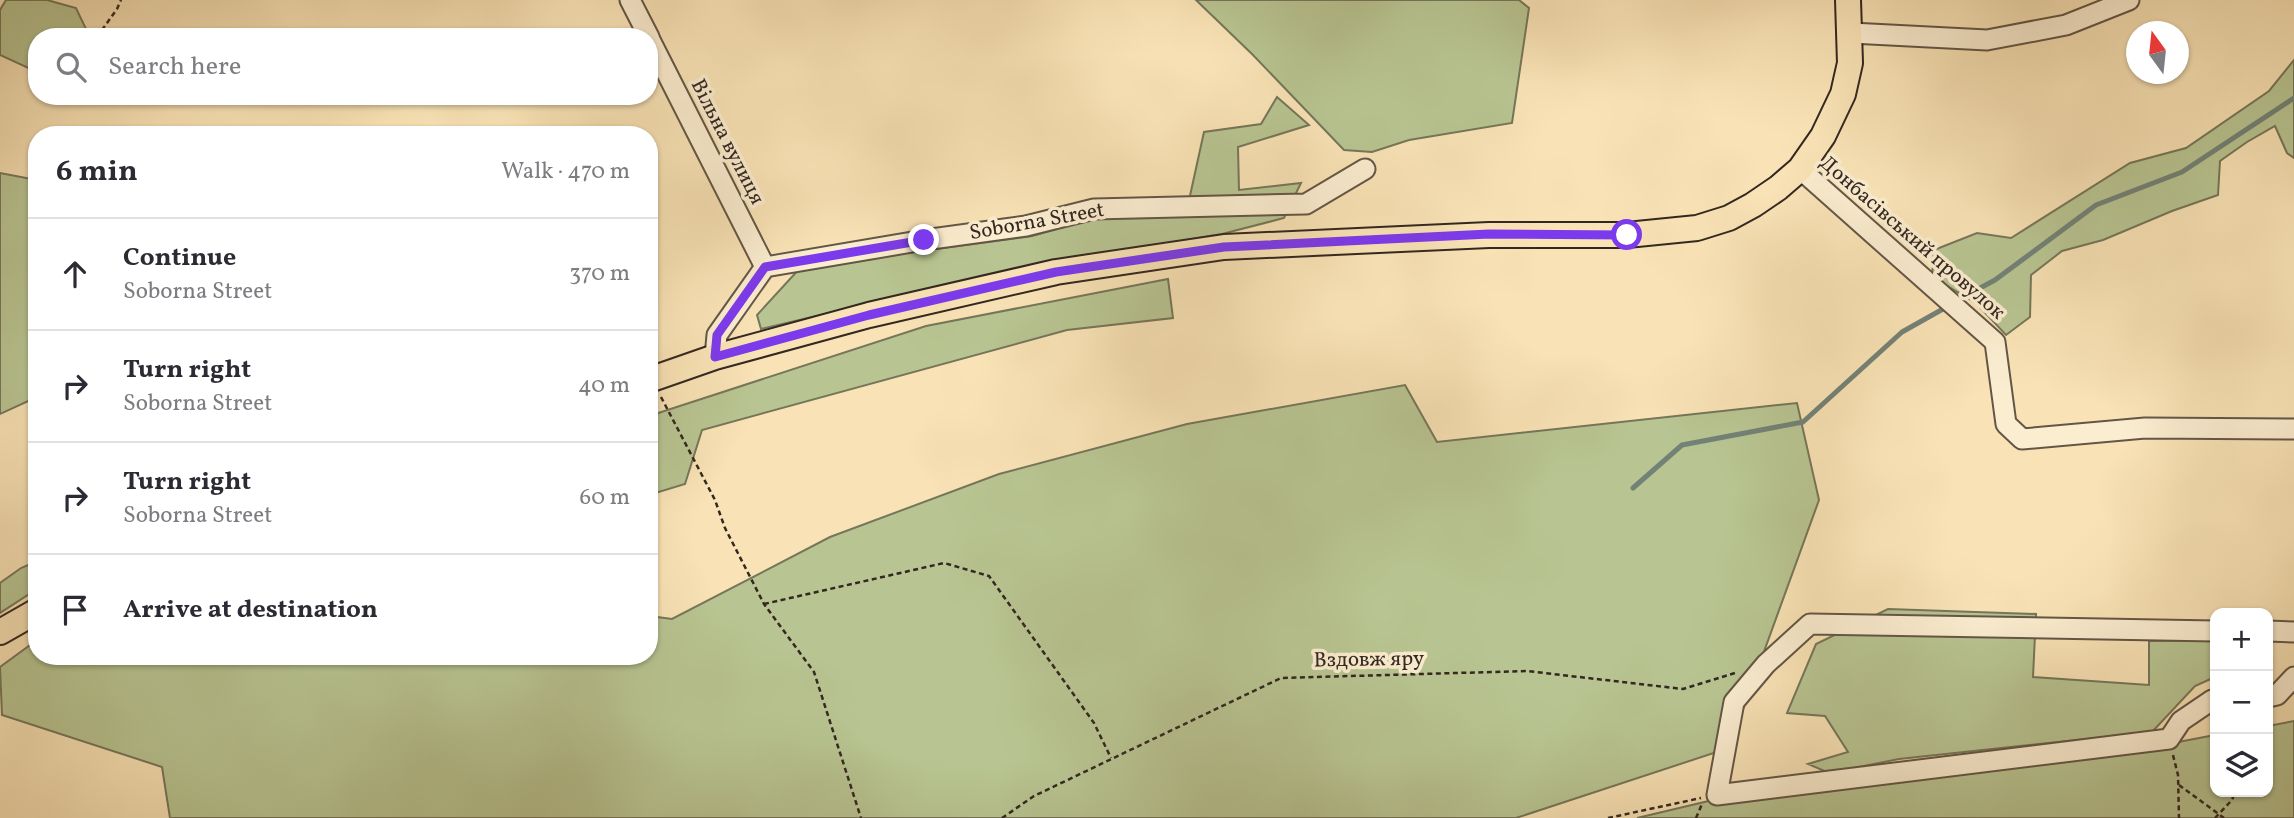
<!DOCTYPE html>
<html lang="en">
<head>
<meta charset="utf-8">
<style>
  :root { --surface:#fff; --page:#f7f7f7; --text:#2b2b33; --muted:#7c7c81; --line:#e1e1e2 }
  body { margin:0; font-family:Vollkorn,serif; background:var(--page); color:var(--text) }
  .controls { position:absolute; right:21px; bottom:21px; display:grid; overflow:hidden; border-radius:14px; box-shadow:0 2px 5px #0004 }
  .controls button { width:63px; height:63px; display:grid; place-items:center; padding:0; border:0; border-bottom:2px solid var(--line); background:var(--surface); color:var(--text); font:35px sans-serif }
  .compass { position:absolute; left:2126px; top:21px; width:63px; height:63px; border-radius:50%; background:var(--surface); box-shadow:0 2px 5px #0004; rotate:345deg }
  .stop { position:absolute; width:21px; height:21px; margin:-16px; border:5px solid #7c3aed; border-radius:50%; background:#fff }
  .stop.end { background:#7c3aed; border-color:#fff; box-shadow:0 2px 7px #0008 }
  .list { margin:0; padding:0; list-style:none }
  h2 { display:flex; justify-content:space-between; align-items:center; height:91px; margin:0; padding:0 28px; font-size:30px }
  h2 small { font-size:23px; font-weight:400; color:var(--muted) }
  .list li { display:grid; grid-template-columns:46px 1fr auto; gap:21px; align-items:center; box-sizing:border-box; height:112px; padding:0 28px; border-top:2px solid var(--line) }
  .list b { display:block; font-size:26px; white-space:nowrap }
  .list p { margin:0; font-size:23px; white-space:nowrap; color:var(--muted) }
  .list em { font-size:23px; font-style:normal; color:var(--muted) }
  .icon { flex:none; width:38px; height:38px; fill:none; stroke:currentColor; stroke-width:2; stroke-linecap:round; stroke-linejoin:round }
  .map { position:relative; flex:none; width:2294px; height:818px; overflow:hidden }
  .search { position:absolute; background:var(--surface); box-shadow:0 2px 5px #0004; left:28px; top:28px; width:630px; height:77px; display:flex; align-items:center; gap:18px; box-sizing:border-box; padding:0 24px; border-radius:28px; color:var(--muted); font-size:26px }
  .panel { position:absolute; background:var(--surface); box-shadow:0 2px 5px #0004; left:28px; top:126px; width:630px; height:539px; border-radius:28px }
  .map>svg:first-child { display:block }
</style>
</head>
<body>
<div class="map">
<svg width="2294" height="818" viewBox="0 0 2294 818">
  <rect width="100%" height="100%" fill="#f9e3b6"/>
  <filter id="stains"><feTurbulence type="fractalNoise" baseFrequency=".00286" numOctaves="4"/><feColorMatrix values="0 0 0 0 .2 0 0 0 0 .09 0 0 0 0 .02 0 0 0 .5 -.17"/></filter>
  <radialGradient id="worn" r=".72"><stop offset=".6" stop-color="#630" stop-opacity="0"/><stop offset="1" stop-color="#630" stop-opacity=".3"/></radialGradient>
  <!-- green -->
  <g fill="#b8c592" stroke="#76765a" stroke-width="2">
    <polygon points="6,0 47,0 76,8 86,29 83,37 37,37 37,72 0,55 0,10"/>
    <polygon points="1196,0 1519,0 1529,8 1512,123 1409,140 1372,152 1344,150 1253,55"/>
    <polygon points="2294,60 2294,158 2287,153 2275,126 2247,142 2220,161 2218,195 2172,211 2103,240 2062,251 2031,275 2030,317 2006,335 1976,303 1932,277 1934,250 1977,233 2011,238 2130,163 2186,148 2269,91"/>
    <polygon points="1277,97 1309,125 1238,147 1239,190 1301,183 1284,218 1222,234 1020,268 761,329 757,315 801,267 1032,236 1095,218 1186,214 1204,132 1261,124"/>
    <polygon points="0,173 37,180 37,397 0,414"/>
    <polygon points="1168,279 1173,318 1067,330 702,430 685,484 649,495 649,416 926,326"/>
    <polygon points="1405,385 1437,442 1797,403 1819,500 1729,748 1516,818 170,818 162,767 2,715 0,667 37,640 37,656 649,656 649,616 672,619 830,537 999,474 1187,424"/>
    <polygon points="37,561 37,589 0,613 0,583 21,568"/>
    <polygon points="1888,609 2036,614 2033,677 2149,685 2149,641 2215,640 2215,677 2195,686 2152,732 1899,759 1829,773 1808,764 1848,752 1825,716 1787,713 1816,644"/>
    <polygon points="2294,721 2294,818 1637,818 1717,799 2173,743 2215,735 2215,792 2268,792 2268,726"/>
  </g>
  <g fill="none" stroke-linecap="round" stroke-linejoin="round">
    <!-- stream -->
    <g stroke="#738277" stroke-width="5">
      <polyline points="1967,295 1995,280 2096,205 2182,172 2294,98"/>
      <polyline points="1633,488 1682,445 1803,422 1902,332 1943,309"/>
    </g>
    <defs>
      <g id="minor">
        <polyline points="630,0 649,37"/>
        <polyline points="1851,33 1987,40 2066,25 2129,0"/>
        <polyline points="649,38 765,267"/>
        <polyline points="1800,169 1995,342 2006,424 2022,439 2145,428 2294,429"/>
        <polyline points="715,357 717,335 765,267 924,240 1026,226 1094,209 1306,204 1365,169"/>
        <polyline points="2215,631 1810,624 1766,664 1734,702 1717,795 2169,739 2181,721 2212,700 2215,700"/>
        <polyline points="2268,631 2294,632"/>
        <polyline points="2268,697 2277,695 2294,677"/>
      </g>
      <g id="major">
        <polyline points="649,380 715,357 869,315 1056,272 1224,247 1489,235 1627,235 1697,228 1729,218 1753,205 1778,188 1800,169 1823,136 1843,94 1850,63 1848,0"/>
        <polyline points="0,632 37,611"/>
      </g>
    </defs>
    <!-- minor casing -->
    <use href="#minor" stroke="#645646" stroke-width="23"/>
    <!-- major casing -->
    <use href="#major" stroke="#332721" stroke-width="28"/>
    <!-- path -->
    <g stroke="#332721" stroke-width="2.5" stroke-dasharray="5 3.5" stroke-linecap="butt">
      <polyline points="97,37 117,9 121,0"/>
      <polyline points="661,397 715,500 725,528 764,604 814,672 861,818"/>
      <polyline points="764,604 944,563 989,576 1094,723 1111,758"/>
      <polyline points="2173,755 2178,775 2179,818"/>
      <polyline points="2179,785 2224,818"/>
      <polyline points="1002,818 1034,796 1281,678 1527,671 1683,689 1735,673"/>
      <polyline points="1608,818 1701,798"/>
      <polyline points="1696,818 1702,804"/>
      <polyline points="2215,818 2232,800 2235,792"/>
    </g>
    <!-- minor -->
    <use href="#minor" stroke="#fbedd0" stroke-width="19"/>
    <!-- major -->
    <use href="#major" stroke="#f9e3b6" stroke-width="24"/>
  </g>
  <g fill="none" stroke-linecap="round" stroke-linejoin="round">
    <!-- route -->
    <polyline stroke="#7c3aed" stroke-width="9" points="924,240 765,267 717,335 715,357 869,315 1056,272 1224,247 1489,234 1627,235"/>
  </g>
  <g text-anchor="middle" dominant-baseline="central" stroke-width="7" stroke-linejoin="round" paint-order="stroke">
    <!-- street labels -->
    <g font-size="21" fill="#332721" stroke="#fbedd0">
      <text transform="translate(727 142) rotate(63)">Вільна вулиця</text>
      <text transform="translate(1037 222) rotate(-10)">Soborna Street</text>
      <text transform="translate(1912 238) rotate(41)">Донбасівський провулок</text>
      <text transform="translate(1369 660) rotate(-1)">Вздовж яру</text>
    </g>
  </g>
  <rect width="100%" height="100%" filter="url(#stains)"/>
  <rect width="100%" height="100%" fill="url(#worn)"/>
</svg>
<div class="controls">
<button>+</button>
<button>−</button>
<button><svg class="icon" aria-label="layers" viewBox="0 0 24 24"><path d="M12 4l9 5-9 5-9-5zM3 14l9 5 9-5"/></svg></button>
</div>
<svg class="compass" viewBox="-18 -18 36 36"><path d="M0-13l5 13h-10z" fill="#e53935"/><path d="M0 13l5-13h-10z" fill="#7c7c81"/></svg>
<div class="stop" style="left:1627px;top:235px"></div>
<div class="stop end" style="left:924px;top:240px"></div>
<div class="search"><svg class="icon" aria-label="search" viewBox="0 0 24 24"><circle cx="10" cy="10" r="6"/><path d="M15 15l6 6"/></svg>Search here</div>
<section class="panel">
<h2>6 min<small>Walk · 470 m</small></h2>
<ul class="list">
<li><svg class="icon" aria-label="ahead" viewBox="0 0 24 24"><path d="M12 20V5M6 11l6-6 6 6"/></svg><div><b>Continue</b><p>Soborna Street</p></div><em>370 m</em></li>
<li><svg class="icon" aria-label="right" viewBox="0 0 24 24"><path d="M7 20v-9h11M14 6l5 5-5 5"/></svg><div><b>Turn right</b><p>Soborna Street</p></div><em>40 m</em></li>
<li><svg class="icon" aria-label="right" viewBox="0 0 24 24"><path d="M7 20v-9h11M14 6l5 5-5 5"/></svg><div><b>Turn right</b><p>Soborna Street</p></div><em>60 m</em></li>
<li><svg class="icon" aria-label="arrive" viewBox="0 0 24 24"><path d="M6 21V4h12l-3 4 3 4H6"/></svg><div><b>Arrive at destination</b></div></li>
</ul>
</section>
</div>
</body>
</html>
